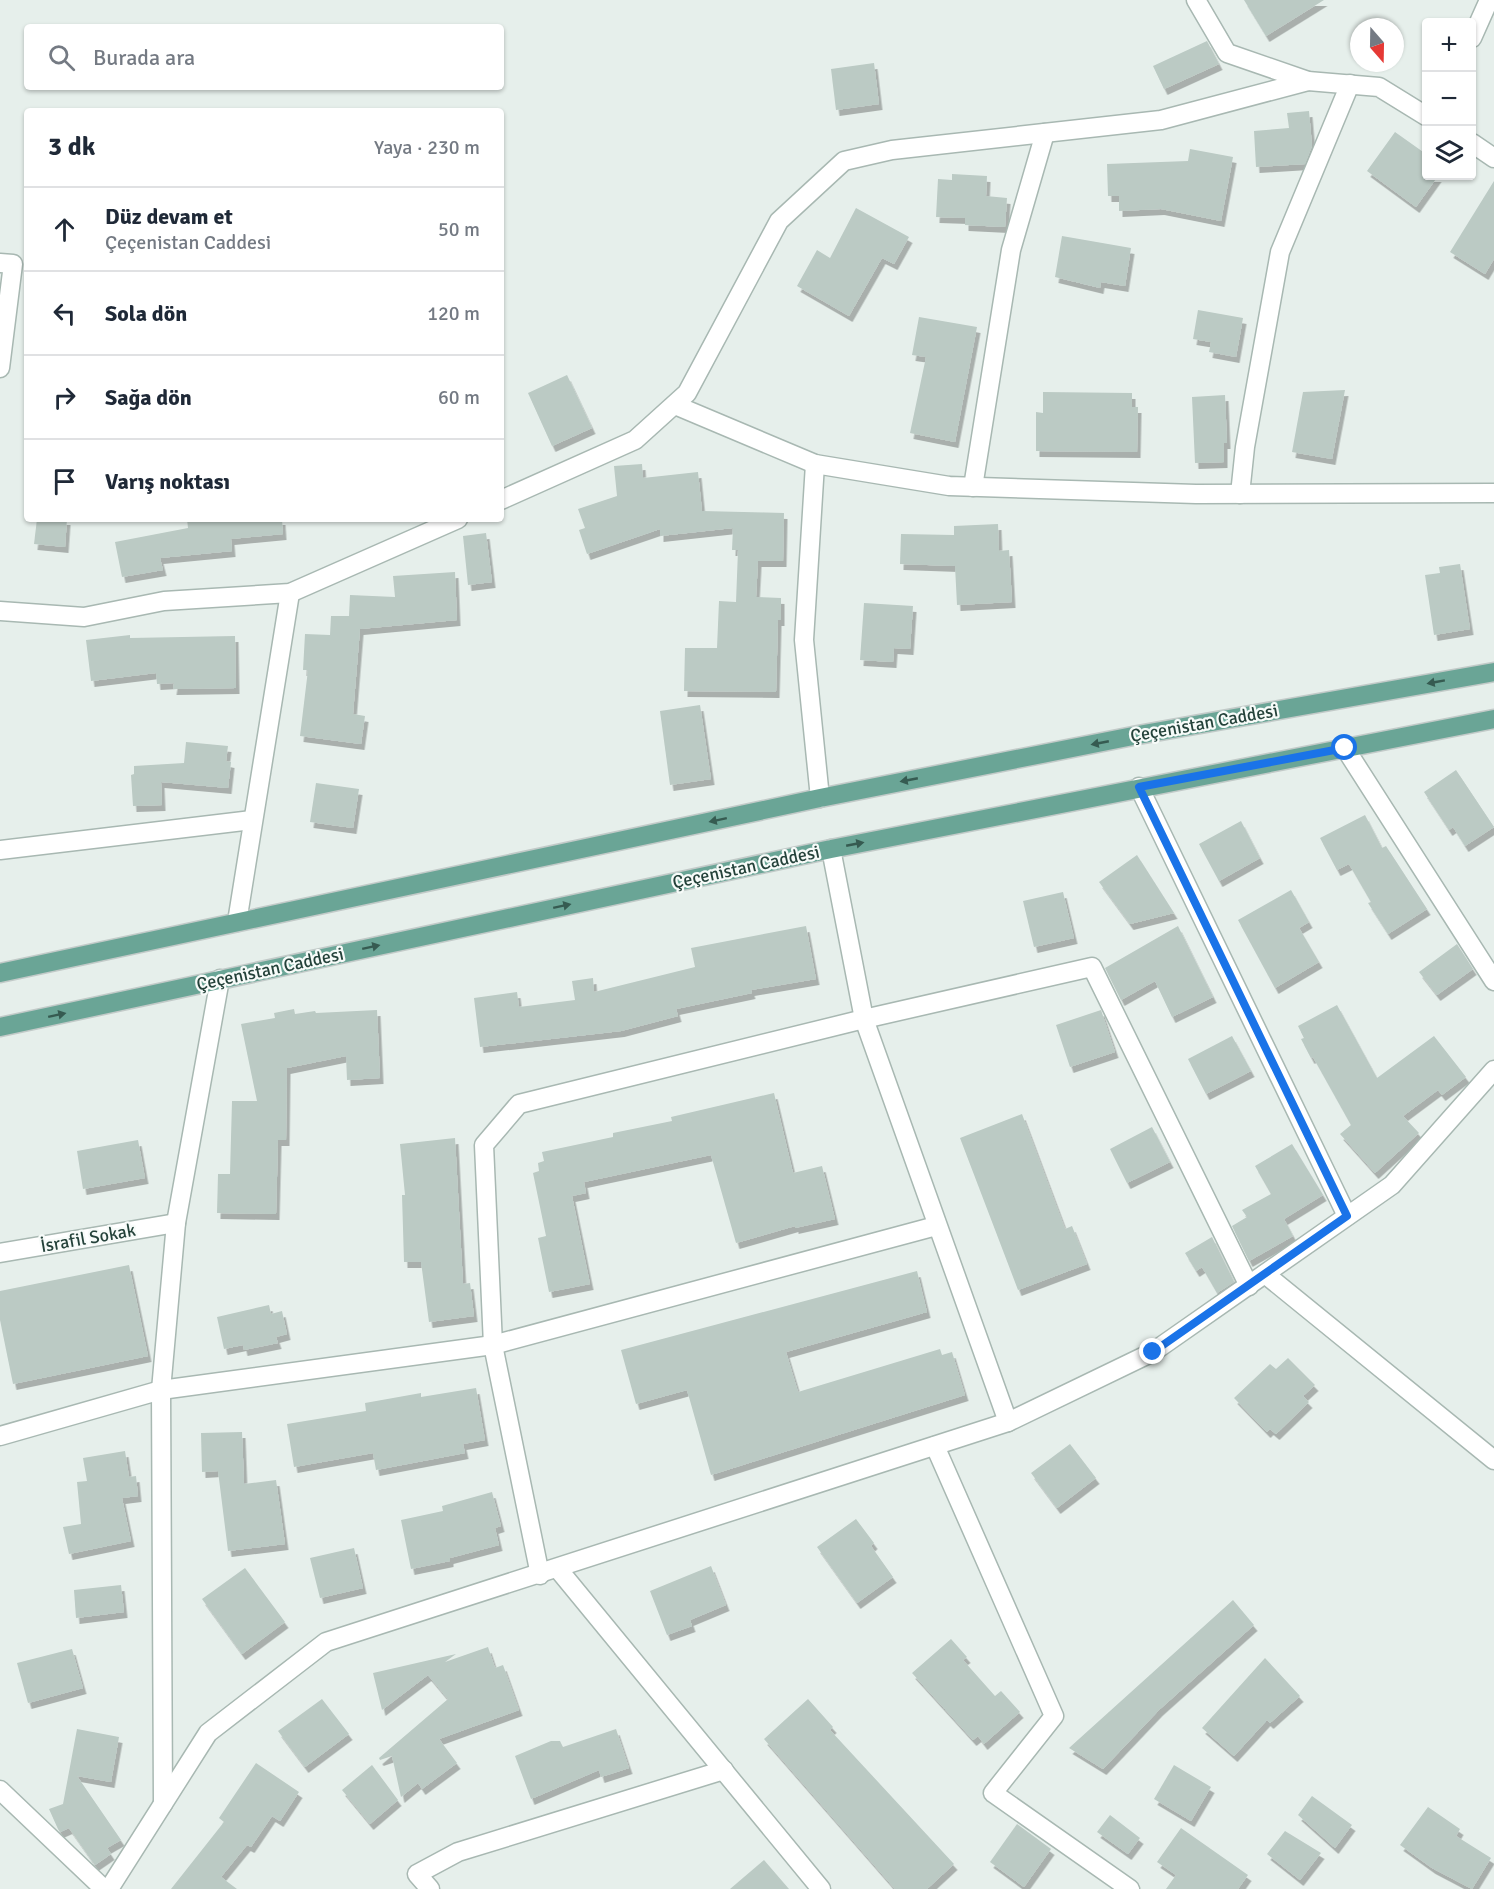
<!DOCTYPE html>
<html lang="tr">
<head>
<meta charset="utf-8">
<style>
  :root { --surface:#fff; --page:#f2f2f3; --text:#1f2937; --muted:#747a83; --line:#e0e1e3 }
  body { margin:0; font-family:Signika,sans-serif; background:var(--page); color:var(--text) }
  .controls { position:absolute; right:18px; top:18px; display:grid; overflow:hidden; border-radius:6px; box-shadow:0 2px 4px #0004 }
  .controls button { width:54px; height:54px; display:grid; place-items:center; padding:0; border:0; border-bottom:2px solid var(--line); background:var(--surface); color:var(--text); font:30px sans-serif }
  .compass { position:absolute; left:1350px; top:18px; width:54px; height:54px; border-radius:50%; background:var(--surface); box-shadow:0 2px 4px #0004; rotate:160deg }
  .stop { position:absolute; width:18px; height:18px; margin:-14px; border:4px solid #1a73e8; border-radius:50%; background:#fff }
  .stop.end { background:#1a73e8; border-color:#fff; box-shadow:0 2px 6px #0008 }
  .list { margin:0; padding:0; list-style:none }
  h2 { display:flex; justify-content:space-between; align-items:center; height:78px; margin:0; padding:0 24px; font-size:26px }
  h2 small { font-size:20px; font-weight:400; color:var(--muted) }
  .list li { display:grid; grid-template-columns:39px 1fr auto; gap:18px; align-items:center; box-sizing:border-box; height:84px; padding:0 24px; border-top:2px solid var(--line) }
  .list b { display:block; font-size:22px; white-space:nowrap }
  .list p { margin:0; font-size:20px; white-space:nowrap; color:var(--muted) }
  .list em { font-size:20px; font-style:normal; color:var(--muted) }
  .icon { flex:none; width:33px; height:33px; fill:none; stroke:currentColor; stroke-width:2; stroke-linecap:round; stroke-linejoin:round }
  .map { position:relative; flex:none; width:1494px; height:1889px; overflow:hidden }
  .search { position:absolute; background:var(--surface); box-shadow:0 2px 4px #0004; left:24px; top:24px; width:480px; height:66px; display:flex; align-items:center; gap:15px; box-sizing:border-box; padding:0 21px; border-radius:6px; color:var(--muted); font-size:22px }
  .panel { position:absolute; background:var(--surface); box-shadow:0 2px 4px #0004; left:24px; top:108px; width:480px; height:414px; border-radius:6px }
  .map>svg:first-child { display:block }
</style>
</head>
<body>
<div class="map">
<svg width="1494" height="1889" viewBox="0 0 1494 1889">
  <defs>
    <filter id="shadow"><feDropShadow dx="3.5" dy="6" stdDeviation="0" flood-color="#0004"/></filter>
  </defs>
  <rect width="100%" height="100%" fill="#e6efeb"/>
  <!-- building -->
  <g fill="#bbcac4" filter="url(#shadow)">
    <polygon points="1244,0 1324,0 1266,36"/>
    <polygon points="1207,41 1219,64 1164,89 1153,66"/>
    <polygon points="874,63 879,104 836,110 831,69"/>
    <polygon points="1309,111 1312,146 1305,164 1256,167 1254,131 1289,128 1287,113"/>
    <polygon points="1395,132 1426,154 1426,176 1438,176 1416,207 1367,171"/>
    <polygon points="1190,149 1233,157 1221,221 1161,209 1119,211 1119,196 1108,196 1107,164 1188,161"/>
    <polygon points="952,174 987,176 986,196 1007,198 1005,227 965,225 965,218 936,217 938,179 952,180"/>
    <polygon points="1494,181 1494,259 1485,274 1450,252"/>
    <polygon points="856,208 909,237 894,264 882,258 849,316 797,286 817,250 830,258"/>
    <polygon points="1062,236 1131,248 1125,286 1101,282 1100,288 1055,277"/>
    <polygon points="1198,310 1243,318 1236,357 1209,352 1211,342 1193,339"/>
    <polygon points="919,317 977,327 955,442 910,433 926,357 912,355"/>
    <polygon points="567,375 592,428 552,446 528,393"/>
    <polygon points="1345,390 1332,459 1292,452 1303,392"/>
    <polygon points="1043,392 1132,393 1132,407 1138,407 1137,452 1036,451 1036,412 1043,413"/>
    <polygon points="1225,395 1227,443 1224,443 1224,462 1195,463 1192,397"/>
    <polygon points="642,464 643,478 698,472 702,511 784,513 783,561 758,561 756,597 781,598 781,620 778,620 776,692 684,691 685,648 717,648 719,601 736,602 738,550 732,550 733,528 660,536 660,529 587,554 579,530 585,528 578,509 617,496 614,466"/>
    <polygon points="37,519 67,519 65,547 34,544"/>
    <polygon points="187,519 282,519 283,534 231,539 232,551 160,558 163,570 122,577 115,542 188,528"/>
    <polygon points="998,524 999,551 1009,550 1012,602 957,605 955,566 900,564 901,534 954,535 954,526"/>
    <polygon points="486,533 492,582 468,585 463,536"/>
    <polygon points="1460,564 1470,629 1434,635 1425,575 1440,573 1439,567"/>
    <polygon points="455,572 457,620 360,629 353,714 365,716 361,744 300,736 308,670 303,670 305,634 330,635 331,616 349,616 350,595 395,597 393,576"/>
    <polygon points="864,603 913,606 910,649 894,648 893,662 860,660"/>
    <polygon points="130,635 130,638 235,636 236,688 173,689 174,683 157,684 156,673 91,681 86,640"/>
    <polygon points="700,705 711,779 670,785 660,711"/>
    <polygon points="186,742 228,746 226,761 231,762 228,788 161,782 162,805 133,806 131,775 134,774 134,766 184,763"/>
    <polygon points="1456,770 1494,827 1465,846 1453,827 1449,830 1424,792"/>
    <polygon points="316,783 359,789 353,828 310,822"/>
    <polygon points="1365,815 1382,848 1386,846 1427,909 1388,934 1368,903 1371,902 1349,864 1337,870 1320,838"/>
    <polygon points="1241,821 1260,858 1219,881 1199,844"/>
    <polygon points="1137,855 1174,913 1130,924 1099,882"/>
    <polygon points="1291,890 1309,922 1299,928 1319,962 1275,988 1238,920"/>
    <polygon points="1063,892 1074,938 1034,947 1023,901"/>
    <polygon points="806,926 816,979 751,990 752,993 676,1009 678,1016 621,1031 480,1047 474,998 517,992 519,1007 575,1000 572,981 593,978 594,992 695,967 691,948"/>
    <polygon points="1178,926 1213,997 1172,1017 1155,981 1121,1000 1105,968"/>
    <polygon points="1457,944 1473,969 1437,995 1419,972"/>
    <polygon points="1337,1005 1377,1078 1434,1036 1466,1077 1442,1095 1438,1090 1403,1116 1419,1133 1375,1173 1340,1134 1351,1125 1313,1057 1311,1058 1301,1039 1304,1038 1298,1026"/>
    <polygon points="294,1009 295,1014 315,1011 316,1013 377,1010 380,1078 347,1080 346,1056 287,1068 286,1140 278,1140 276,1214 217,1213 218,1174 230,1174 232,1101 257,1101 241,1024 275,1018 274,1013"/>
    <polygon points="1101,1010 1115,1052 1070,1067 1056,1025"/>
    <polygon points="1232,1036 1251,1071 1206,1094 1188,1059"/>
    <polygon points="774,1093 793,1173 822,1166 835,1219 795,1228 795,1226 736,1243 711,1155 584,1182 586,1193 572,1196 590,1284 549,1292 538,1238 546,1236 533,1173 539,1171 538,1163 544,1161 542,1152 613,1137 613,1133 672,1121 671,1117"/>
    <polygon points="1022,1114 1065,1229 1072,1226 1087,1264 1018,1290 960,1138"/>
    <polygon points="1152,1127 1170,1162 1127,1183 1110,1149"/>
    <polygon points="455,1138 463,1284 470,1283 474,1316 429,1322 421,1262 404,1262 402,1195 405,1195 400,1144"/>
    <polygon points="138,1140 145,1178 83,1189 77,1151"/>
    <polygon points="1292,1144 1323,1195 1284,1219 1293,1236 1249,1261 1232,1226 1247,1217 1242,1210 1271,1194 1255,1166"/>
    <polygon points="1212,1237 1234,1282 1217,1293 1202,1267 1196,1271 1185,1253"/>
    <polygon points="129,1265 148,1356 13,1384 0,1320 0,1291"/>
    <polygon points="917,1271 927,1312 786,1352 798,1392 940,1349 942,1355 952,1352 965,1395 711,1475 687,1390 636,1404 621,1350"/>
    <polygon points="269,1305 271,1314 282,1311 287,1334 276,1337 278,1343 244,1350 243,1345 224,1349 217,1317"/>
    <polygon points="1288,1358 1315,1385 1303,1396 1309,1402 1276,1434 1270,1429 1267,1432 1234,1398 1270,1364 1276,1369"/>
    <polygon points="476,1388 485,1440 463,1444 465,1453 376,1470 373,1453 294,1467 287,1424 366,1411 365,1403 421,1393 421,1397"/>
    <polygon points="242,1432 244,1484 276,1480 285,1544 228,1551 218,1471 202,1472 201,1433"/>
    <polygon points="1070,1444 1096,1478 1057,1508 1031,1473"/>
    <polygon points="125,1451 129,1477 136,1476 138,1496 122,1498 131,1541 69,1554 63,1527 81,1524 77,1482 87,1481 83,1458"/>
    <polygon points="492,1492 501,1526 495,1528 499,1545 450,1558 450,1561 411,1569 401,1520 443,1511 442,1506"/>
    <polygon points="856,1519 874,1543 871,1546 893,1577 857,1603 817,1547"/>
    <polygon points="354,1548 363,1588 320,1598 310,1558"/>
    <polygon points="711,1566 726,1605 690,1620 692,1626 667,1635 650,1591"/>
    <polygon points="245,1568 285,1622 242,1654 202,1599"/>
    <polygon points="121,1585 124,1612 76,1618 74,1590"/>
    <polygon points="1233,1600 1254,1625 1159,1710 1103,1769 1069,1748"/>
    <polygon points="951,1639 967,1657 963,1660 995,1696 1001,1691 1020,1712 984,1744 978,1736 973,1740 912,1673"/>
    <polygon points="488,1647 495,1668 503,1665 519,1710 439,1739 457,1763 422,1789 418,1783 401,1797 392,1756 380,1760 379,1758 448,1699 428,1675 382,1710 373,1673 456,1654 445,1662"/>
    <polygon points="72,1649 83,1688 28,1703 17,1663"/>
    <polygon points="1265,1658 1300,1696 1270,1723 1267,1720 1234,1756 1202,1728"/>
    <polygon points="322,1699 349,1734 305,1767 278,1731"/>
    <polygon points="808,1699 833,1727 830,1730 954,1864 927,1889 895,1889 764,1739"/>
    <polygon points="77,1729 119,1737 111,1782 77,1776 121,1840 107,1848 111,1854 95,1865 69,1828 60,1832 58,1829 49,1809 63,1804"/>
    <polygon points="616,1729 629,1768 601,1777 599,1770 531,1799 515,1756 551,1741 560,1741 563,1747"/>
    <polygon points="256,1763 299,1792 280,1821 272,1816 251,1847 247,1845 221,1877 237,1889 171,1889 224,1822 219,1818"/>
    <polygon points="372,1765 398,1800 370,1824 342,1790"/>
    <polygon points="1174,1765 1211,1787 1191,1821 1154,1799"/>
    <polygon points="1312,1796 1352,1825 1335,1848 1298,1815"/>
    <polygon points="1428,1807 1460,1829 1456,1836 1491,1858 1472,1889 1432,1868 1400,1845"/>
    <polygon points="1110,1815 1140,1838 1128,1854 1097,1832"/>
    <polygon points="1017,1824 1051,1849 1024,1887 990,1862"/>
    <polygon points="1181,1828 1248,1875 1238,1889 1166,1889 1176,1875 1157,1862"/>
    <polygon points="1285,1831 1321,1853 1300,1880 1267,1854"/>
    <polygon points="764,1860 789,1889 730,1889"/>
  </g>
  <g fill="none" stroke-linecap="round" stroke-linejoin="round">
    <defs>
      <g id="minor">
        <polyline points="1472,38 1489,0"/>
        <polyline points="0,263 13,264 0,368"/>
        <polyline points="675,405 815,464 949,486 1196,494 1494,493"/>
        <polyline points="815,464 804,640 820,798"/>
        <polyline points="973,487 1011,250 1045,133"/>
        <polyline points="1240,494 1245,447 1280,252 1350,84"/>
        <polyline points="501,500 635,440 687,393 779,221 844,161 892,150 1161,120 1308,81"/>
        <polyline points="0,611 84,617 164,601 290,593 458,519"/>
        <polyline points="1345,748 1494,981"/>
        <polyline points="1139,787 1347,1216"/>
        <polyline points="831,849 864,1019 1008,1422"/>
        <polyline points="0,850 252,820"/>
        <polyline points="237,922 290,593"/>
        <polyline points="0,1253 176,1223"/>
        <polyline points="1265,1274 1494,1460"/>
        <polyline points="0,1436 161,1390 493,1345 936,1226"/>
        <polyline points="935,1446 1054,1716 993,1793 1130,1889"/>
        <polyline points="558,1569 821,1889"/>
        <polyline points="540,1575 493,1345 484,1145 519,1104 864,1019 1092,967 1249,1286"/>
        <polyline points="0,1790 104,1889"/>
        <polyline points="163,1804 161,1390 176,1223 220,979"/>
        <polyline points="430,1889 417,1874 458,1852 724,1770"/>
      </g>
      <g id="tertiary">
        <polyline points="1196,0 1227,53 1308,81 1379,87 1426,116"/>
        <polyline points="1472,143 1494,158"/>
        <polyline points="109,1889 208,1733 326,1642 1008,1422 1153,1352 1392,1185 1494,1070"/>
      </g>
      <g id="primary">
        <polyline points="0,973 820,798 1138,735 1494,672"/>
        <polyline points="0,1027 831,849 1494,719"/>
      </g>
    </defs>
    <!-- minor casing -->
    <use href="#minor" stroke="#a8b8b2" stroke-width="21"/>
    <!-- tertiary casing -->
    <use href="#tertiary" stroke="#a8b8b2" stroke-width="21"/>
    <!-- primary casing -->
    <use href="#primary" stroke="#c2cac8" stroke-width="21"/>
    <!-- minor -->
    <use href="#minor" stroke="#fff" stroke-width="18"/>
    <!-- tertiary -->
    <use href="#tertiary" stroke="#fff" stroke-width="18"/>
    <!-- primary -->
    <use href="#primary" stroke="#6aa596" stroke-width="18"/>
  </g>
  <!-- one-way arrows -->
  <defs><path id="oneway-solid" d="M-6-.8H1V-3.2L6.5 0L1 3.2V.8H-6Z" transform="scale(1.5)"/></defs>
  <g fill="#365b51">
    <use href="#oneway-solid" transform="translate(1436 682) rotate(170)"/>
    <use href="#oneway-solid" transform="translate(1100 743) rotate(169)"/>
    <use href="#oneway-solid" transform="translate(909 780) rotate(169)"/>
    <use href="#oneway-solid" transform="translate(718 820) rotate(168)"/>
    <use href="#oneway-solid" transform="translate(855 844) rotate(-11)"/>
    <use href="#oneway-solid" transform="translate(562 906) rotate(-12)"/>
    <use href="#oneway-solid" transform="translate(371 947) rotate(-12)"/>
    <use href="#oneway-solid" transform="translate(57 1015) rotate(-12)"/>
  </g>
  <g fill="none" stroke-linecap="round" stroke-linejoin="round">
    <!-- route -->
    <polyline stroke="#1a73e8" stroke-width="8" points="1153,1352 1347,1216 1139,787 1345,748"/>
  </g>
  <g text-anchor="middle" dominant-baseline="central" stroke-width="4.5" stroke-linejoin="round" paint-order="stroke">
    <!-- street labels -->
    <g font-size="18" fill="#24423a" stroke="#f7fbf9">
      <text transform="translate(1204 723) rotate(-10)">Çeçenistan Caddesi</text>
      <text transform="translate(746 867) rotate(-12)">Çeçenistan Caddesi</text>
      <text transform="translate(270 969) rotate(-12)">Çeçenistan Caddesi</text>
      <text transform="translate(88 1238) rotate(-10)">İsrafil Sokak</text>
    </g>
  </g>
</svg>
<div class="controls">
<button>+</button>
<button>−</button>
<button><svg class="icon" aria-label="layers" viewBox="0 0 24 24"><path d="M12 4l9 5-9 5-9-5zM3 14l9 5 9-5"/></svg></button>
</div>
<svg class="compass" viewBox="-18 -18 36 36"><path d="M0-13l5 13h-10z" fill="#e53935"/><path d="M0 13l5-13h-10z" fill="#747a83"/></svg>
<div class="stop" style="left:1345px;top:748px"></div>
<div class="stop end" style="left:1153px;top:1352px"></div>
<div class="search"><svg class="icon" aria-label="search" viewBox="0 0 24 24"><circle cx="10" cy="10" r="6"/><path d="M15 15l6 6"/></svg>Burada ara</div>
<section class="panel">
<h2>3 dk<small>Yaya · 230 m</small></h2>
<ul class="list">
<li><svg class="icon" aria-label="ahead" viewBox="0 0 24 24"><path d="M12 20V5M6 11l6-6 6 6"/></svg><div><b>Düz devam et</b><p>Çeçenistan Caddesi</p></div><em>50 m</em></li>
<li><svg class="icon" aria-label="left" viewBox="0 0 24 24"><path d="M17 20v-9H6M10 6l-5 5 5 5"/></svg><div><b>Sola dön</b></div><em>120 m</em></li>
<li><svg class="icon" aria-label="right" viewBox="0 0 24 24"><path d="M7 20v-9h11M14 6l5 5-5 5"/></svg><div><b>Sağa dön</b></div><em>60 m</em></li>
<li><svg class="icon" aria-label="arrive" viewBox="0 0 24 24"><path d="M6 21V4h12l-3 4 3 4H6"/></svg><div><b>Varış noktası</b></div></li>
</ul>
</section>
</div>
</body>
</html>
